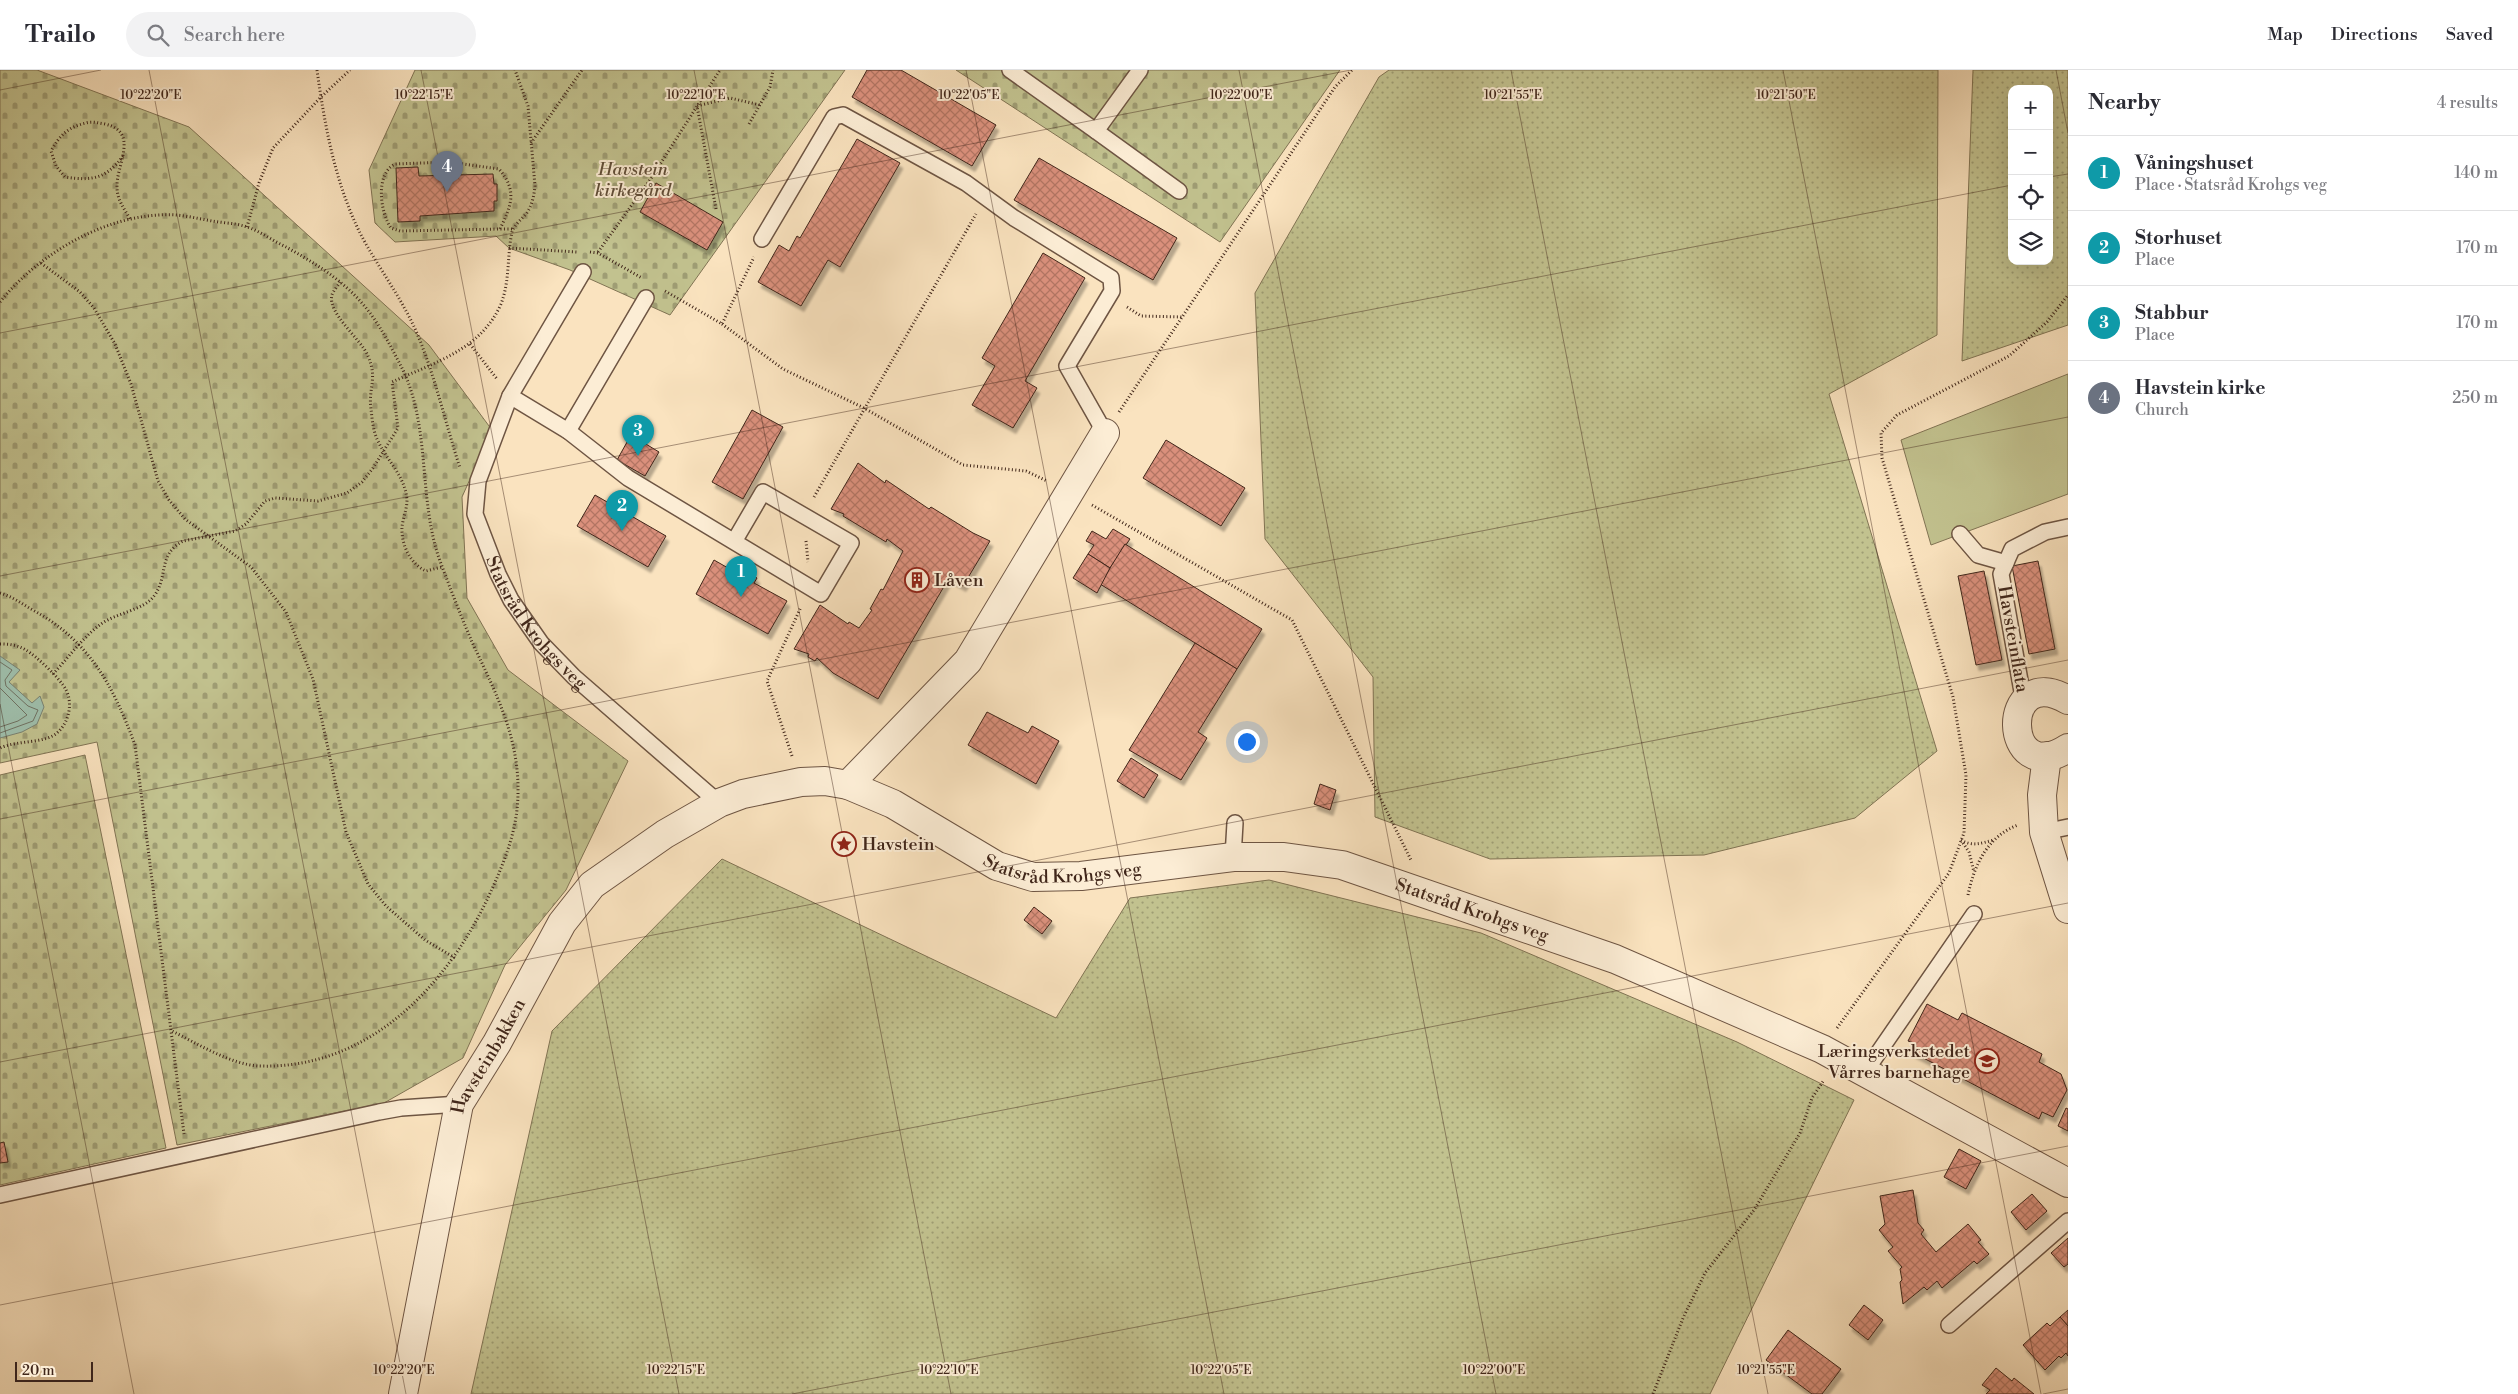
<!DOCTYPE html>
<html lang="en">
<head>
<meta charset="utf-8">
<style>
  :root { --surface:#fff; --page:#f2f2f3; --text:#2b2b33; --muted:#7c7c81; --line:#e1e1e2; --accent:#8f2418 }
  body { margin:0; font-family:"Libre Bodoni",serif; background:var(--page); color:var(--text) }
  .controls { position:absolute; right:15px; top:15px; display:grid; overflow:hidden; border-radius:10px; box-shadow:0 5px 20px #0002 }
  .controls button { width:45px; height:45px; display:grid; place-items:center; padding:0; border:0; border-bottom:1px solid var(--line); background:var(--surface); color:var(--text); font:25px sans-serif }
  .scale { position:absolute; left:15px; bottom:12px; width:78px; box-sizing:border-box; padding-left:5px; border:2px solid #40261a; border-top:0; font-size:14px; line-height:18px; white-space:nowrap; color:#40261a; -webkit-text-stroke:4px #fcedd5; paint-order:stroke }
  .you { position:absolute; left:1246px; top:671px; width:18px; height:18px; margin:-12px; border:4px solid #fff; border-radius:50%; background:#1a73e8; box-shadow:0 0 0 8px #1a73e833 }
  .badge { display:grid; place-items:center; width:32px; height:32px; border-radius:50%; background:var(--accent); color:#fff; font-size:16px; font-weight:700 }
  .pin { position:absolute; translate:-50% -41px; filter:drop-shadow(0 1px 2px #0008) }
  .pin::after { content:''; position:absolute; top:26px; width:18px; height:15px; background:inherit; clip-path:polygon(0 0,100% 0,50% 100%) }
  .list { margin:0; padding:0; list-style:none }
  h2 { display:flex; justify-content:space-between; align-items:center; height:65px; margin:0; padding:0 20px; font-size:21px }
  h2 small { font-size:16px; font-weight:400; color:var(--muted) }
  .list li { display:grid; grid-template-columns:32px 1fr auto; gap:15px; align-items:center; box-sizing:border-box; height:75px; padding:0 20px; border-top:1px solid var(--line) }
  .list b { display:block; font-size:19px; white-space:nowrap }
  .list p { margin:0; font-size:16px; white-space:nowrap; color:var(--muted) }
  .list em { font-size:16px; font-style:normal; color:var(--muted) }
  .icon { flex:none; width:28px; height:28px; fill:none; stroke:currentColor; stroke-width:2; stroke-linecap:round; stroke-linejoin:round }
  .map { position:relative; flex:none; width:2068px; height:1324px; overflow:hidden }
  header { display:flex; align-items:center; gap:30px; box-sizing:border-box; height:70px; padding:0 25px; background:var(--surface); border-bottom:1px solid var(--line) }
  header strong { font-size:24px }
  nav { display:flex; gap:28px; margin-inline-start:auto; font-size:18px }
  .search { width:350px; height:45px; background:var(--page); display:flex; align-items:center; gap:12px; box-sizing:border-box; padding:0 18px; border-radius:28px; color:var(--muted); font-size:19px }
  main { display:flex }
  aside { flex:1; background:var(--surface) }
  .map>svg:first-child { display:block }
</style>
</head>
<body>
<header>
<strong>Trailo</strong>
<div class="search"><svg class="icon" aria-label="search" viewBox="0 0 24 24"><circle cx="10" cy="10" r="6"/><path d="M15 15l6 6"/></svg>Search here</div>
<nav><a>Map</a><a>Directions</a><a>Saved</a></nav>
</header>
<main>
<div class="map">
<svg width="2068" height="1324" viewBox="0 0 2068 1324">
  <defs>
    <pattern id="grass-dots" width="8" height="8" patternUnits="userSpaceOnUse" patternTransform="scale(1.25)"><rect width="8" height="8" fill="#c2c28f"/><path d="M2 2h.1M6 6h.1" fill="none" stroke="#9f9d74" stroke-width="1.8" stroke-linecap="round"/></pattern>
    <pattern id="cemetery-stones" width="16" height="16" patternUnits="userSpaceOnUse" patternTransform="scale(1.25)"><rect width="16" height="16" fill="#c2c28f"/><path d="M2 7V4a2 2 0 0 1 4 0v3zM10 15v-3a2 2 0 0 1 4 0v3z" fill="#9f9d74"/></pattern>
    <pattern id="building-cross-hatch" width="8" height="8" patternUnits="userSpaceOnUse" patternTransform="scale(1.25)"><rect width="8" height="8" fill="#da907b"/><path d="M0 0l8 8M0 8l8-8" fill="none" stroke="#b27564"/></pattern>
    <filter id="shadow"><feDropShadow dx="3" dy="5.5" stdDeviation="1" flood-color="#0004"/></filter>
  </defs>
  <rect width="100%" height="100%" fill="#fae3bf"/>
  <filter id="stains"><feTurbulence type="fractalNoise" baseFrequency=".004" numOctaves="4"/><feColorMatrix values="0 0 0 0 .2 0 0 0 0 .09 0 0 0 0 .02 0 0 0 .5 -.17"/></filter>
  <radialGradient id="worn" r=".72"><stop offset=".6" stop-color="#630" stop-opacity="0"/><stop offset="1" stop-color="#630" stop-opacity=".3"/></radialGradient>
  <!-- grass -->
  <g fill="url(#grass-dots)" stroke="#817454" fill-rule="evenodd">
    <polygon points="1389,0 1938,0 1937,265 1829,324 1937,681 1855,748 1704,785 1490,789 1375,747 1373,607 1265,469 1255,223 1379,7"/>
    <path d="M1973 0H2068V255L1962 291ZM2012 19H2049V191H2012Z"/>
    <polygon points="722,789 1056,948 1130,828 1269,810 1481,863 1737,972 1854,1030 1710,1324 471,1324 552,961"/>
  </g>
  <!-- cemetery -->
  <g fill="url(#cemetery-stones)" stroke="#817454">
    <polygon points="0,0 37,0 189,57 429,275 492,360 462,427 467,528 508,600 628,691 566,820 505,895 463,988 384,1033 177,1075 97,672 0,693"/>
    <polygon points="415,0 845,0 670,245 570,200 509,178 496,166 395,172 375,153 369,100"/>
    <polygon points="956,0 1340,0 1220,172"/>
    <polygon points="85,685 166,1078 0,1115 0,705"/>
  </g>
  <!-- pitch -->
  <polygon fill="#c2c28f" stroke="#817454" points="2068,304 2068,424 1931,475 1901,370"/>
  <!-- water -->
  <polygon fill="#9fbfac" stroke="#798272" points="0,586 20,600 9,612 32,633 40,626 44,637 37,654 22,662 0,668"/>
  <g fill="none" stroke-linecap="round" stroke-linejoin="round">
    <!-- shore -->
    <g stroke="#707263" stroke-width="1">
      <polyline points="0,592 12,600 5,610 6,616 28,636 38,640 33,651 0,663"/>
      <polyline points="0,618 27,645 18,651 0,657"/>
    </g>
  </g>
  <!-- building -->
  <g fill="url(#building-cross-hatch)" stroke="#40261a" filter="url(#shadow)">
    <polygon points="867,0 901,0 996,55 972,96 852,27"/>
    <polygon points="857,69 900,93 840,197 828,190 801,236 758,212 779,175 789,181 797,166 800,168"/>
    <polygon points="1039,88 1177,168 1153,210 1014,130"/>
    <polygon points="418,97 419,106 493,104 494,114 497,114 497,131 494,131 494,141 420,146 420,151 398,152 396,98"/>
    <polygon points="656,113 723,152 707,180 640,142"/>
    <polygon points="1043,183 1085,208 1025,311 1037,318 1013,358 972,335 995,296 982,288"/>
    <polygon points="752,340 783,357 743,429 712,412"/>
    <polygon points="631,365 659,382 645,406 617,390"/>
    <polygon points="1166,370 1245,418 1221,456 1143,408"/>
    <polygon points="858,393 885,413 886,410 929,439 931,437 973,463 990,471 963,516 949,508 878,629 833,603 817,588 815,591 808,587 809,584 794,579 820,535 848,554 849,552 859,558 872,540 870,539 881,519 883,520 903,481 887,469 886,472 843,446 844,444 831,439"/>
    <polygon points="595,425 666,466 648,497 577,456"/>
    <polygon points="1113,459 1130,469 1110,498 1088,484 1094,475 1086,471 1092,461 1106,469"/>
    <polygon points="1125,474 1262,559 1237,599 1100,514"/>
    <polygon points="1088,484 1110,498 1097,523 1073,508"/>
    <polygon points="714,490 749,510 752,505 757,508 754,513 787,531 768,564 696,524"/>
    <polygon points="2038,491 2055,579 2029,584 2012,496"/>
    <polygon points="1984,501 2002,590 1976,595 1958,506"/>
    <polygon points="1195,573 1237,599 1198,662 1207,668 1181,710 1129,680"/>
    <polygon points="987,642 1028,663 1032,656 1059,671 1036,714 968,675"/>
    <polygon points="1131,688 1158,705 1144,728 1117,711"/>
    <polygon points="1320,714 1336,720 1330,740 1314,734"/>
    <polygon points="1034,837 1052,851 1042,864 1024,850"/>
    <polygon points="1927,934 1958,950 1962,943 2042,984 2039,992 2061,1004 2067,1020 2053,1047 2042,1042 2039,1049 1912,982 1916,974 1908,971"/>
    <polygon points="2066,1038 2068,1039 2068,1061 2058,1056"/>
    <polygon points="4,1072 8,1092 0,1093 0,1073"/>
    <polygon points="1959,1079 1981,1091 1966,1119 1944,1107"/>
    <polygon points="1913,1120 1918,1153 1924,1160 1921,1164 1936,1182 1968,1154 1981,1170 1978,1172 1989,1184 1977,1194 1974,1191 1942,1218 1937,1211 1927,1220 1924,1217 1903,1234 1900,1212 1902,1210 1900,1199 1902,1197 1888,1181 1893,1177 1879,1160 1885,1154 1880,1126"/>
    <polygon points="2032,1124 2047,1141 2026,1160 2011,1142"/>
    <polygon points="2068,1168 2068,1194 2064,1197 2051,1183"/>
    <polygon points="1864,1235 1883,1250 1868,1270 1849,1255"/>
    <polygon points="2068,1240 2068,1256 2060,1247"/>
    <polygon points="2060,1247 2068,1256 2068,1286 2066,1283 2061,1288 2059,1286 2045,1300 2023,1275 2047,1253 2050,1256"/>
    <polygon points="1788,1260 1841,1299 1822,1324 1812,1324 1766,1290"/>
    <polygon points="1996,1298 2012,1311 2014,1308 2034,1324 1986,1324 1990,1320 1982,1315"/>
  </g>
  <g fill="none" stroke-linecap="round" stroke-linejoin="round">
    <defs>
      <g id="lane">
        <polyline points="1010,0 1096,61 1140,0"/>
        <polyline points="1096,61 1179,121"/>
        <polyline points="762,169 834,47 843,45 966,113 1014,148 1111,208 1112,221 1067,296 1105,363"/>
        <path id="s1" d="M583 202 510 326 478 411 475 444 498 504 511 530 541 573 574 607 719 733"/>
        <polyline points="510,326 568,361 628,408 821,524 851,473 763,422 735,470"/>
        <polyline points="568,361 646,228"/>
        <polyline points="1960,464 1978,485 2006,493"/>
        <polyline points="2024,633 2001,504 2012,479 2045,462 2068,457"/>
        <polyline points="2044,762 2068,757"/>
        <polyline points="1233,787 1235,753"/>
        <polyline points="1865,1002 1974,844"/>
        <polyline points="0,1125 379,1042 401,1038 459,1034"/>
        <polyline points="1949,1255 2068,1151"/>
      </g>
      <g id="street">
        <path d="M2068 630C1998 590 2002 721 2068 678"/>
        <polyline points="2047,686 2042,725 2044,762 2068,839"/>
        <path id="s2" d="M848 715 893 734 997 796 1033 807 1081 806 1233 787H1284L1342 795 1615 889 1822 979 2068 1113"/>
        <path id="s3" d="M403 1324 459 1034 497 973 562 853 592 815 665 764 719 733 743 724 801 712 825 711 848 715 968 591 1105 363"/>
      </g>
    </defs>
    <!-- lane casing -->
    <use href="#lane" stroke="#6e5543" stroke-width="18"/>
    <!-- street casing -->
    <use href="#street" stroke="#6e5543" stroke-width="30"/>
    <!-- path -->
    <g stroke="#40261a" stroke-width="3" stroke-dasharray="1 2.5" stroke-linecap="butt">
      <path d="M317 0C325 57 335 113 361 165 378 197 401 227 416 261 435 305 445 352 460 398"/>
      <polyline points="749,54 770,17 773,0"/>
      <polyline points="531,73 582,0"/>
      <path d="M123 86C106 109 92 111 65 107L56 96 51 81C60 65 68 57 86 53 92 51 98 53 105 54 140 62 116 95 117 117 117 130 124 138 130 149"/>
      <polyline points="716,139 697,36 730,28 760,35"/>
      <polyline points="247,157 259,113 273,78 321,27 350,0"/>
      <path d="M500 159C511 136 518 121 499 99L449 92 395 94C375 104 380 142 391 158L400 161 500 159H513"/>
      <polyline points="509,178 577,182"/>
      <polyline points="590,182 598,183 642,208"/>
      <polyline points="598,182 652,107 720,0"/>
      <polyline points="41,193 80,222 94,238 115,274 131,314 158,411 169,430 185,449 251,497 286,542 313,609 346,762 368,814 386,836 425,870 455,888"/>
      <path d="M340 212C338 216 333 221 332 225 327 243 361 269 368 286 378 309 368 318 371 339 372 348 373 360 377 369 386 390 405 405 407 430 407 439 403 448 402 457 401 474 410 494 426 501L442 497"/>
      <polyline points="665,221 722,254 754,187"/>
      <path d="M0 232C40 182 111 141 176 145 188 146 200 149 212 151 223 153 236 153 247 157 260 161 273 171 286 177 313 192 341 209 361 232 379 252 391 277 403 300 431 360 418 430 440 491 450 518 461 546 472 572 495 621 519 667 518 722 518 757 506 788 492 819 450 913 370 1000 259 996 232 995 196 973 172 961"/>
      <polyline points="1127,237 1141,246 1183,247"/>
      <polyline points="722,254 783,299 864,338 963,395 1026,401 1047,411"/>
      <polyline points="470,274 497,309"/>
      <polyline points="1119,342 1335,17 1352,0"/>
      <polyline points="814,427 976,144"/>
      <polyline points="1092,435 1292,550 1411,790"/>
      <polyline points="806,471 808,492"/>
      <path d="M0 523C11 526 21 533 31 539 89 570 113 615 135 675L184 1064"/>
      <path d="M0 574C9 574 18 575 26 580 36 586 61 609 66 620 73 633 69 652 58 662 46 674 17 670 0 678"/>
      <path d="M53 604C68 588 83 567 101 554 116 543 144 540 154 526 169 506 157 485 183 471L235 461 246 454 265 431 275 428 318 431 347 423 362 412 373 398 398 358 392 312C433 293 481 280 501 234 510 211 507 185 512 162 514 155 521 150 526 144 532 136 534 126 535 116L528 36 515 0"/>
      <polyline points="792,686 767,611 801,537"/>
      <path d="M1961 770C1973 777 1981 773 1994 770"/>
      <polyline points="1963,773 1969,782 1974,802"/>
      <path d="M1968 825C1974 795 1988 766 2018 755"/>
      <polyline points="1837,958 1949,803 1964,763 1966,705 1953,627 1882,388 1881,363 1897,345 2009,286 2047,252 2068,225"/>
      <polyline points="1653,1324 1683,1248 1705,1203 1754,1140 1800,1063 1812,1028 1824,1010"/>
    </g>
    <!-- lane -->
    <use href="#lane" stroke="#fcedd5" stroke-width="15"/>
    <!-- street -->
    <use href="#street" stroke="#fcedd5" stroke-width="28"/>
  </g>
  <!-- ticks -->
  <path fill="none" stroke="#40261a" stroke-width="1" stroke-opacity="0.45" d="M149 0 406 1324M421 0 679 1324M694 0 951 1324M966 0 1224 1324M1239 0 1496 1324M1511 0 1768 1324M1783 0 2041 1324M2056 0 2068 63M0 20 101 0M2049 107 2068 104M0 263 1351 0M0 506 2012 115M0 634 134 1324M0 749 2068 347M0 992 2068 590M0 1235 2068 833M792 1324 2068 1076M2043 1324 2068 1319"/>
  <!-- icons -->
  <defs>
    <symbol id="building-ring" viewBox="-11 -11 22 22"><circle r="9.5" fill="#fcedd5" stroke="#8f2418" stroke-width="1.5"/><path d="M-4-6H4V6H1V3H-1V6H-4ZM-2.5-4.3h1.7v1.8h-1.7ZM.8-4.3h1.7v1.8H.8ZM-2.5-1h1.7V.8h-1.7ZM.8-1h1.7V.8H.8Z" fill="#8f2418"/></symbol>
    <symbol id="sight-ring" viewBox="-11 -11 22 22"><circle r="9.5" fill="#fcedd5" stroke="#8f2418" stroke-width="1.5"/><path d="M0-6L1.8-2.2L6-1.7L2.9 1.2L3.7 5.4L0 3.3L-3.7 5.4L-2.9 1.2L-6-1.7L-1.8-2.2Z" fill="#8f2418"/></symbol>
    <symbol id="school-ring" viewBox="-11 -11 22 22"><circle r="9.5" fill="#fcedd5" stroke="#8f2418" stroke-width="1.5"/><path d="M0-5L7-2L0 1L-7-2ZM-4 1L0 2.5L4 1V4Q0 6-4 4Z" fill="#8f2418"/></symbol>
  </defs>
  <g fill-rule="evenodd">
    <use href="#building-ring" x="903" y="496" width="28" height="28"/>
    <use href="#sight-ring" x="830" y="760" width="28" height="28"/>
    <use href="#school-ring" x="1973" y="977" width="28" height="28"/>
  </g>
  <g text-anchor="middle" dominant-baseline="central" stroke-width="4" stroke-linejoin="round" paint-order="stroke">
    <!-- park labels -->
    <g font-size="18" font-style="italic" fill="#604d37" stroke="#fcedd5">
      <text x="633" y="99">Havstein<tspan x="633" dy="21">kirkegård</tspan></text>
    </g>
    <!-- poi labels -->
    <g font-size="18" fill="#40261a" stroke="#fcedd5" text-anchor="start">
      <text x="934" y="510">Låven</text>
      <text x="862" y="774">Havstein</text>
      <text x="1970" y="981" text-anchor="end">Læringsverkstedet<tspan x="1970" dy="21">Vårres barnehage</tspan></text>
    </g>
    <!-- street labels -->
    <g font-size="18" fill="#40261a" stroke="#fcedd5">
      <text stroke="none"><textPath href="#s1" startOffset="394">Statsråd Krohgs veg</textPath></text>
      <text transform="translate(2013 569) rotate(80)">Havsteinflata</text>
      <text stroke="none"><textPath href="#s2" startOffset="236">Statsråd Krohgs veg</textPath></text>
      <text stroke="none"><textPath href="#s2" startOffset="656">Statsråd Krohgs veg</textPath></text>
      <text stroke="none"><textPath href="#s3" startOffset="351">Havsteinbakken</textPath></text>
    </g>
  </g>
  <g font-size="12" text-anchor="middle" fill="#40261a" stroke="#fcedd5" stroke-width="4" stroke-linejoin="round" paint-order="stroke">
    <text x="151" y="29">10°22'20"E</text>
    <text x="424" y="29">10°22'15"E</text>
    <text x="696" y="29">10°22'10"E</text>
    <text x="969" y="29">10°22'05"E</text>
    <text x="1241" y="29">10°22'00"E</text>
    <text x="1513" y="29">10°21'55"E</text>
    <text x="1786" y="29">10°21'50"E</text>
    <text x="404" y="1304">10°22'20"E</text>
    <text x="676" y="1304">10°22'15"E</text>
    <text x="949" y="1304">10°22'10"E</text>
    <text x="1221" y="1304">10°22'05"E</text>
    <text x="1494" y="1304">10°22'00"E</text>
    <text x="1766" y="1304">10°21'55"E</text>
  </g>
  <rect width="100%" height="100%" filter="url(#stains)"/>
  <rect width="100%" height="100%" fill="url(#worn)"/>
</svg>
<div class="controls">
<button>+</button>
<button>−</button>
<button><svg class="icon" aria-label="locate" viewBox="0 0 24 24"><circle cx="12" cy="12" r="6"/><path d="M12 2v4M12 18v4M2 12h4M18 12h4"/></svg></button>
<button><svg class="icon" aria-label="layers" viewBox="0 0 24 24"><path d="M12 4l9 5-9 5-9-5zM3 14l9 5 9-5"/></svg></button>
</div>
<div class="scale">20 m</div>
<div class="you"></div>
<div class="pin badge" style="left:741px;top:527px;background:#0f9aa8">1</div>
<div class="pin badge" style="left:622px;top:461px;background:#0f9aa8">2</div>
<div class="pin badge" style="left:638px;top:386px;background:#0f9aa8">3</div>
<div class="pin badge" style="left:447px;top:122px;background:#6b7280">4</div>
</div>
<aside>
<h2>Nearby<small>4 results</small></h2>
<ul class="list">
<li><span class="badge" style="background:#0f9aa8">1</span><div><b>Våningshuset</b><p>Place · Statsråd Krohgs veg</p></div><em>140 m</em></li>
<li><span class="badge" style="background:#0f9aa8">2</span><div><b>Storhuset</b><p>Place</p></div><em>170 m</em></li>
<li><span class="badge" style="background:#0f9aa8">3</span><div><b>Stabbur</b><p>Place</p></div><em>170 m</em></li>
<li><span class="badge" style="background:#6b7280">4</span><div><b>Havstein kirke</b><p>Church</p></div><em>250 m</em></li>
</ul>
</aside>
</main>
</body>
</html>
